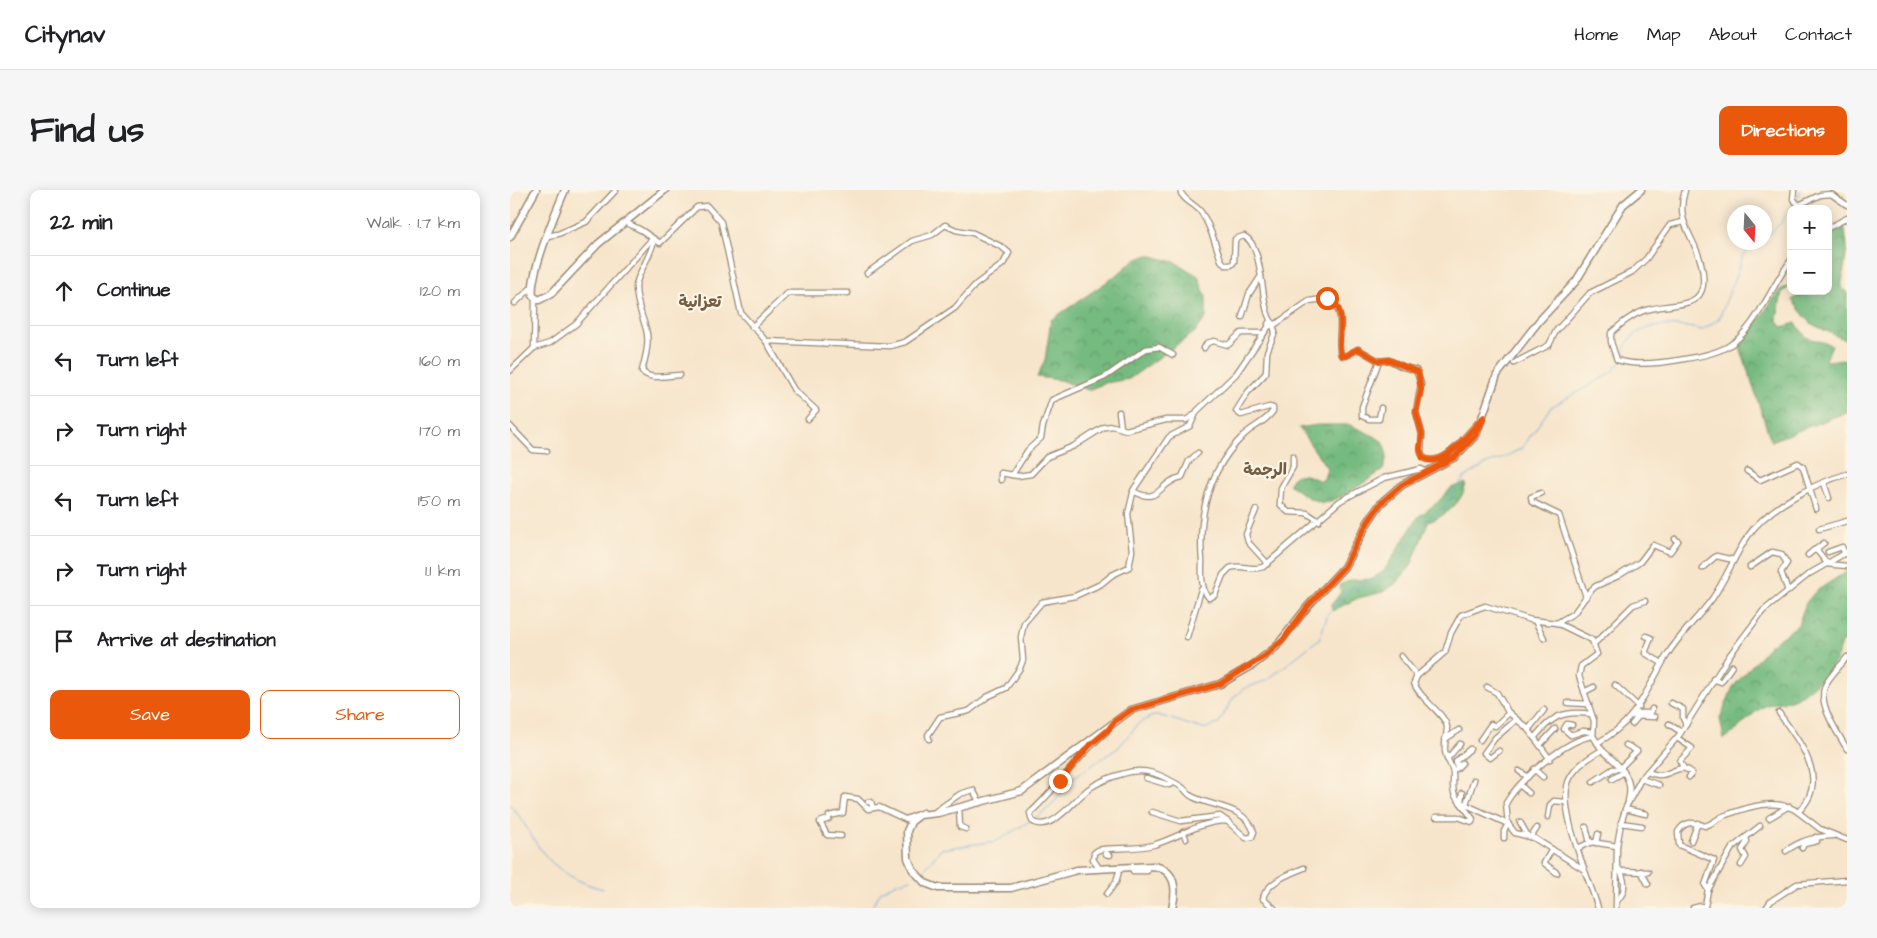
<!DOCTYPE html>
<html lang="en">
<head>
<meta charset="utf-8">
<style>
  :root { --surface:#fff; --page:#f6f6f6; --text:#202124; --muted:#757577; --line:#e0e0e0; --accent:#ea580c }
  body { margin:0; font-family:"Architects Daughter","Playpen Sans Arabic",sans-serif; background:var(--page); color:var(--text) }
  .controls { position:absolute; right:15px; top:15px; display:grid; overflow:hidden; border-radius:10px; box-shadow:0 2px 12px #0003 }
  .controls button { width:45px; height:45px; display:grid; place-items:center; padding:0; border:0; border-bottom:1px solid var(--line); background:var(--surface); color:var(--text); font:25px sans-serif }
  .compass { position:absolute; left:1217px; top:15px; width:45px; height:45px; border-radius:50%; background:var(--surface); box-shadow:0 2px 12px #0003; rotate:162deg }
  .stop { position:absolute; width:15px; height:15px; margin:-11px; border:4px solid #ea580c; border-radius:50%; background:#fff }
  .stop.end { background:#ea580c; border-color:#fff; box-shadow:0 1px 5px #0008 }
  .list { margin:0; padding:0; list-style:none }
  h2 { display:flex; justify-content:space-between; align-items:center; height:65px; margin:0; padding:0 20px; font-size:21px }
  h2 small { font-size:16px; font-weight:400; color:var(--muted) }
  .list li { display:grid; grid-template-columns:32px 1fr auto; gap:15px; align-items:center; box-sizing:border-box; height:70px; padding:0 20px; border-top:1px solid var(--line) }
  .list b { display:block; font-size:19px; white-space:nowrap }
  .list em { font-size:16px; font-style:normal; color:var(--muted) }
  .actions { display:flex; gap:10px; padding:15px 20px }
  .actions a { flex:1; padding:11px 0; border:1px solid var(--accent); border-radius:10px; text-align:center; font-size:18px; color:var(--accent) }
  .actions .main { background:var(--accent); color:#fff }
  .icon { flex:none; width:28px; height:28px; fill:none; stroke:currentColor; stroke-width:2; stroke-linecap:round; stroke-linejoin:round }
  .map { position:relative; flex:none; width:1337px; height:718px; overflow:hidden; border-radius:10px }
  header { display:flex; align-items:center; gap:30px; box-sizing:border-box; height:70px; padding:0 25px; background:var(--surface); border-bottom:1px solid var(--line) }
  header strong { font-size:24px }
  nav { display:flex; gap:28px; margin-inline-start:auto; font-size:18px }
  .intro { display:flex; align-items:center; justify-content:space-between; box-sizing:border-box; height:120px; padding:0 30px }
  h1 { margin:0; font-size:35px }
  .button { padding:12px 22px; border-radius:10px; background:var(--accent); color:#fff; font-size:18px; font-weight:700 }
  main { display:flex; gap:30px; padding:0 30px }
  aside { flex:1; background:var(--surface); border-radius:10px; box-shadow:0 2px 12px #0003 }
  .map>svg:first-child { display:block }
</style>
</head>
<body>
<header>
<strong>Citynav</strong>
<nav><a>Home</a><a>Map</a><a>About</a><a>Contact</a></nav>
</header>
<div class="intro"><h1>Find us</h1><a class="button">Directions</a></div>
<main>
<aside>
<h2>22 min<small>Walk · 1.7 km</small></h2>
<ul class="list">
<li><svg class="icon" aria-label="ahead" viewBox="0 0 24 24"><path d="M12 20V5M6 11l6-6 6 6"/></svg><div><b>Continue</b></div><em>120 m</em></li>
<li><svg class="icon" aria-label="left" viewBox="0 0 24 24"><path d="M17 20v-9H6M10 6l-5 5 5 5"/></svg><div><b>Turn left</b></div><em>160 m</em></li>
<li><svg class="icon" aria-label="right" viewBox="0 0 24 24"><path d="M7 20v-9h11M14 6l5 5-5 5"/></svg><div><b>Turn right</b></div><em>170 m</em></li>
<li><svg class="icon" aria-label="left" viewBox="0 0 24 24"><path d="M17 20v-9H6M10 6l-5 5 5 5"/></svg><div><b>Turn left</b></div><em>150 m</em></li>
<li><svg class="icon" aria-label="right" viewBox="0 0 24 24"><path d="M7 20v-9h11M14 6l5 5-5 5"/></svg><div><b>Turn right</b></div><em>1.1 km</em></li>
<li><svg class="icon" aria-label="arrive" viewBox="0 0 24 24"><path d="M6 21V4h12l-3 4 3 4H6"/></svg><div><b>Arrive at destination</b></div></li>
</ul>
<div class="actions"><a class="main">Save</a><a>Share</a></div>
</aside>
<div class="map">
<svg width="1337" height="718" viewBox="0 0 1337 718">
  <defs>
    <pattern id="forest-crowns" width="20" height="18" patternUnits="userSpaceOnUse" patternTransform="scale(1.25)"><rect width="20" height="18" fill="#74ba7f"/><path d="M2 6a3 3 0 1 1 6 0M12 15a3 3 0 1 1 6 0" fill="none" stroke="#609767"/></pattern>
  </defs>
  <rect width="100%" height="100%" fill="#fcf5e5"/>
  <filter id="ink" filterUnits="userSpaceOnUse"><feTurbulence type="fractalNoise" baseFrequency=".02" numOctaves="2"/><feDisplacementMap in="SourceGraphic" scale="10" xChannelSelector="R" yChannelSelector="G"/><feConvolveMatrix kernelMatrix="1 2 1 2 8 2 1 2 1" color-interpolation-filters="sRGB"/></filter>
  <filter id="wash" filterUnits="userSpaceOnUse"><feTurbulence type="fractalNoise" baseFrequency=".0096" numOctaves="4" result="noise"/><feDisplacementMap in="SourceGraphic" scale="20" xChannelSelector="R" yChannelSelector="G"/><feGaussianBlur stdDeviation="1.12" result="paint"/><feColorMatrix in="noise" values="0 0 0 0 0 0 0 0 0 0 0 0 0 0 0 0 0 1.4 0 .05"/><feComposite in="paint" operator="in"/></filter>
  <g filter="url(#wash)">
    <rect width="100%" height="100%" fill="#f7e5cb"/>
    <!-- forest -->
    <g fill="url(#forest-crowns)" stroke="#58724e">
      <polygon points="1334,34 1337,57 1331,98 1337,102 1337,151 1300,133 1282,110 1295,101 1318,101 1318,48"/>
      <polygon points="638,65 665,72 688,86 696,107 696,128 685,142 619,189 595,193 578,200 550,190 527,187 535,170 541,130 607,85 623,71"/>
      <polygon points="1281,95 1272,103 1267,129 1272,137 1286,133 1296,147 1322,155 1315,171 1337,169 1337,222 1261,251 1230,157 1266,105 1270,100"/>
      <path d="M807 235H840L864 246 873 252 877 266 873 280C860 288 824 316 810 312 799 309 788 301 779 294 785 279 798 285 810 291L814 289 817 278 789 238Z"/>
      <path d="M956 293C953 312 936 326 918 332L901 376 885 394 873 402 848 408 822 421V414L831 402 829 395 842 390 862 389 874 381 908 327 927 313 941 298Z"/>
      <path d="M1337 381V451L1332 452C1327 477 1307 497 1283 509 1274 513 1262 512 1253 517 1239 525 1229 540 1214 549L1210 528 1223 497 1259 456 1288 435 1296 413 1305 402Z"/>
    </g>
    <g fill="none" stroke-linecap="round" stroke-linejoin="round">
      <!-- stream -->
      <g stroke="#65a9da" stroke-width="1">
        <polyline points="1254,49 1271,33 1291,0"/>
        <path d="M1110 169C1113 163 1116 153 1121 148 1137 131 1172 135 1192 140L1209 129 1234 64 1250 52"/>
        <path d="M0 615C13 628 20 646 31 660 44 679 70 694 93 699"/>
        <polyline points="524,629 541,616 564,587 608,558 629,533 640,527 648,525 693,539 708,534 724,507 733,499 757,490 809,449 819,422 838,400 872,389 886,379 914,330 930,322 954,288 976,274 991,269 1012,258 1041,217 1093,188 1104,180 1109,173"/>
        <polyline points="413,681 431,659 487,651 520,631"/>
        <polyline points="361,718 371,701 387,693 401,689"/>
      </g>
    </g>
  </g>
  <g filter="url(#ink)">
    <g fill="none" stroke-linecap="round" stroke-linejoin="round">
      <defs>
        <g id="street">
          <path d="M670 0C672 10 685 14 691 22 701 36 705 54 711 70L715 75H721L724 72 725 49 734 46C756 57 749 121 763 133L760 136 758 134 760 131"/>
          <path d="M1175 0C1165 33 1183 43 1191 73 1204 125 1162 110 1133 121 1120 126 1111 134 1101 143V152L1107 170C1124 176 1151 173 1169 170 1185 167 1202 165 1217 157 1245 141 1262 95 1281 70"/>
          <polyline points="1284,0 1283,9 1289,15 1310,5 1321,4 1337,15"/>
          <polyline points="115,32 131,40 150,53 187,17 197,16 211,32 231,123 256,151 284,200 306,220 298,229"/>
          <polyline points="1318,38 1337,28"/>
          <polyline points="37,46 48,44 76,32 106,0"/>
          <path d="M144 50C141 67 126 85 126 97 126 112 132 125 136 139 140 153 135 168 132 181 139 191 159 185 170 185"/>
          <polyline points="5,113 22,97"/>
          <polyline points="732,127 739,104 751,86"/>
          <path d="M763 135 765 142 757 162 756 183 738 202 726 221 731 225 759 217 763 218V221C756 232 743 236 734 245 699 279 688 324 692 371 692 383 690 398 699 408L705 405 713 385 720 378C731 374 741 381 753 377L830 311 874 288 911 279 917 282"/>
          <path d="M763 136 799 111 820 108C839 128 825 144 831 165L835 166 848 159 869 171 879 170 893 177 906 180 911 194 906 222 912 244 911 263 915 269C940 275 955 243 971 230"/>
          <polyline points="242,137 278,103 338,103"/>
          <polyline points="256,151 380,156 395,152 445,118 465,95 493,74 499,63 492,57 463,43 446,40 435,35 422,45 402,51 357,83"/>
          <polyline points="24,158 25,108"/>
          <polyline points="694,158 697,153 704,151 718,155 731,143 754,143"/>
          <polyline points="869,171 852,217 852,226 859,229 869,229 871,218"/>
          <polyline points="1004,173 1039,155 1046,141 1080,103 1122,82 1136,69 1160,35 1173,32"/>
          <polyline points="0,181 24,158 40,153 66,134 142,49"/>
          <polyline points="609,222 611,238"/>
          <polyline points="0,236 23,260 37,261"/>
          <polyline points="783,266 783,277 771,298 770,314 778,322 797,323 809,331"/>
          <polyline points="1237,281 1250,290 1288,273 1293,277 1306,319"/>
          <polyline points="502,285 518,260 531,248 533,236 542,210 595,187 636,159 649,157 663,165"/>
          <polyline points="491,290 491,283 508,286 521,284 537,267 564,256 594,237 603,236 616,240 656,230 676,230 684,225"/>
          <polyline points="1314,293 1319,308"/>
          <path d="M623 301C650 316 648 292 672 287L679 271 688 263"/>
          <polyline points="1031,303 1021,307 1022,312 1049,325 1076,407"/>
          <polyline points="746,320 736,344 738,352 758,374"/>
          <polyline points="1309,339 1337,331"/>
          <polyline points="1314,353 1306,359 1317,373"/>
          <polyline points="1318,362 1332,357 1335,364"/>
          <polyline points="1298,365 1304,360 1307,361"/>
          <polyline points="1316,374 1337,376"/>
          <polyline points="1240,377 1262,362 1271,364 1277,373 1271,382 1278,401"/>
          <polyline points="1192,378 1206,366 1224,370"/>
          <polyline points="1025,431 1034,448"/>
          <polyline points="1047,433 1064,423 1080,401 1086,396 1108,386 1130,372 1143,355 1160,362 1168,351 1165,349"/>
          <polyline points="1136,446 1141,448 1135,463 1152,473"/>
          <polyline points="677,447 691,400 693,398"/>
          <polyline points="1085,453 1123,415 1135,411"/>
          <polyline points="891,466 907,486"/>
          <path d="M1337 467C1330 477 1319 486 1315 496 1307 514 1328 543 1337 559"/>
          <polyline points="1203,489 1211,492 1222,476"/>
          <polyline points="1105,495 1129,517"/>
          <polyline points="977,497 987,503 998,522 1017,538 1040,569"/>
          <polyline points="1074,502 1084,497"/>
          <polyline points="1058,513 1079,514"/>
          <polyline points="1161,513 1173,519 1173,528 1176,535"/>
          <polyline points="1124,523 1141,523 1142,519"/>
          <path d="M1269 523C1289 552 1322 590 1288 622L1310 639 1337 650"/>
          <polyline points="1121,526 1145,527"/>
          <polyline points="1122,534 1128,527"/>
          <polyline points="1159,534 1171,542"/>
          <polyline points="1062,535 1057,534 1054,539 1061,545 1073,541 1083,542"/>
          <polyline points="1018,540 1034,520"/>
          <path d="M1024 548C1042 526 1053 520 1081 524"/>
          <polyline points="1167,548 1182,558 1170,571 1173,577"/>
          <polyline points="419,549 418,545 430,527 459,521 477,507 496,498 510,478 513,470 511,447 514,433 532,412 565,406 591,394 602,385 619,377 622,361 618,324 624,299 659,247 680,236 687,221 726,184 759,136"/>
          <polyline points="935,549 949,540"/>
          <polyline points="970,550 981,534 985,536 999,523"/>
          <path d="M1087 553C1127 532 1135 502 1157 465 1170 444 1188 428 1202 409 1216 389 1224 366 1238 346 1257 318 1305 293 1337 284"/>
          <polyline points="1030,555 1045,539"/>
          <polyline points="989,561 980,568 974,563 985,548 1006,530"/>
          <polyline points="937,569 950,554"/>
          <polyline points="1111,577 1127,561 1116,555"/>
          <polyline points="947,578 946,571 960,559"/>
          <polyline points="946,579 952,573"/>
          <polyline points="1024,579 1033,587"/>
          <polyline points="1009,581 1018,587"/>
          <path d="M1137 582C1141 583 1146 585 1150 585 1161 585 1171 572 1182 583L1179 587"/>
          <polyline points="636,588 659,595 663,593"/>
          <polyline points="1102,589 1114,582"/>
          <polyline points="1131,589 1149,595"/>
          <polyline points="1083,592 1103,579 1112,579"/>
          <polyline points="1011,596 1019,603"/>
          <polyline points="358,612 361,612 363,618"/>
          <polyline points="951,612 952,603"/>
          <polyline points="956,614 964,590"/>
          <polyline points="449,618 450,637 456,639"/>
          <polyline points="1115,619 1136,624"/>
          <polyline points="426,621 450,604 463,600 470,613"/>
          <polyline points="642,622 671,631 710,626 717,631"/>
          <polyline points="926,627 948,627 962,632 963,629 950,612"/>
          <polyline points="1038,627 1040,615 1044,611 1055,612"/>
          <polyline points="1259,628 1279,616"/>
          <polyline points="396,629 413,622"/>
          <polyline points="1010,632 1018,646"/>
          <polyline points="1111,633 1132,636"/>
          <path d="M998 634 950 612C940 603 944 594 943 583 942 575 936 569 935 561 934 553 937 545 937 537 935 523 910 510 904 493L907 486 935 462 941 443 951 425 975 416 1021 430 1047 433 1082 450 1087 464 1071 476 1069 486 1084 531 1083 546 1092 560"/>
          <polyline points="1076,637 1080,653"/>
          <polyline points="673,642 676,649"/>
          <polyline points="331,646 317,645 310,632 319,629 319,626 333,623 335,607 348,609 358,619 369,617 401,632"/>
          <polyline points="1021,647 1027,638"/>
          <polyline points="994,648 994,641 998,634"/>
          <polyline points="1181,651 1188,633"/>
          <polyline points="1086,653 1088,644"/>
          <polyline points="1068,658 1081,652 1107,656"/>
          <polyline points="1292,658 1294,654 1307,651 1306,647"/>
          <polyline points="596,659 596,664 600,665"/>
          <polyline points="1042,659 1034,673 1047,683"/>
          <path d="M1276 661C1291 650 1305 646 1323 646"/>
          <path d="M1107 675C1115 688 1118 700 1107 711"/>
          <polyline points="1231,675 1236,667 1232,660 1237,652 1236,647"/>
          <polyline points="622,677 623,681 637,681"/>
          <path d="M589 678 583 669 584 663 588 660C606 657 625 660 643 655 668 648 690 631 717 631L736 648 742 647 744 642C735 616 703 617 683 607 678 605 676 600 672 597 652 585 635 576 612 584 601 587 590 591 580 598 566 607 541 645 522 631L520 623C548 598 567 566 596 542"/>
          <path d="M1073 679 1024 648 1005 643 998 634 996 613C1010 589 1055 550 1083 546"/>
          <polyline points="1110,681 1138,682"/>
          <polyline points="1131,681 1138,694"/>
          <path d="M1198 700 1195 695 1204 670 1169 655 1168 642C1175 630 1184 632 1195 636 1203 634 1209 627 1216 625 1238 617 1267 607 1288 622"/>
          <polyline points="597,704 606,692 610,678"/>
          <polyline points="1195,716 1198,700 1222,658 1250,636"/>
          <path d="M764 718 753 709C755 693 781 683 794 678"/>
          <path d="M1088 718C1079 688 1045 615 1060 588 1067 575 1080 567 1092 560 1108 574 1125 587 1118 611"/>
          <polyline points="1106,718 1107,656 1111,633 1116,617 1131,589 1170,544 1219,466 1253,421 1299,384 1337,362"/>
          <polyline points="1183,718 1191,716 1195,718"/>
          <polyline points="1256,718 1261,711 1287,694 1337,690"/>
        </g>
        <g id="secondary">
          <path d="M55 0C46 21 19 86 23 106L29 110 41 104 88 54 155 0"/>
          <polyline points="0,47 26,0"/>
          <path d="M662 718C667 700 666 679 643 676L567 680 501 698H428L415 693 403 680 398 668 397 641 401 632 410 625 428 623 512 601 621 520 710 494 743 475 766 457 798 416 834 377 858 332 871 313 892 295 945 267 966 245 987 185 1029 131 1066 91 1113 15 1131 0"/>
        </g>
      </defs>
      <!-- street casing -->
      <use href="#street" stroke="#998874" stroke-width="7"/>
      <!-- secondary casing -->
      <use href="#secondary" stroke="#998874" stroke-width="9"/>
      <!-- street -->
      <use href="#street" stroke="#fff" stroke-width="4.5"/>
      <!-- secondary -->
      <use href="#secondary" stroke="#fff" stroke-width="6"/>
    </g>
  </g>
  <g fill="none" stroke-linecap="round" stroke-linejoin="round" filter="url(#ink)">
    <!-- route -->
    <path stroke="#ea580c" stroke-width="6" d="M550 591 579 556 598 540 605 531 621 520 710 494 755 466 773 450 798 416 834 377 858 332 871 313 892 295 945 267 966 245 974 227C960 239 936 280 913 268L910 259 912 244 906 222 911 199 908 182 879 170 869 171 848 159 835 166 831 165C826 148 840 117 817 108"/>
  </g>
  <g text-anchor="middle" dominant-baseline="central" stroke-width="4.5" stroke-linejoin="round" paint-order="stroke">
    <!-- quarter labels -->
    <g font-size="16" font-weight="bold" fill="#755d44" stroke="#fcf5e5">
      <text x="190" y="112">تعزانية</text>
      <text x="755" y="280">الرجمة</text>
    </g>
  </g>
</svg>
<div class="controls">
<button>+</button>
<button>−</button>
</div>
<svg class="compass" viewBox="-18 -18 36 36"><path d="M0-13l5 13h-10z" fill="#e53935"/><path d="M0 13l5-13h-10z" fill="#757577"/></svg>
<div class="stop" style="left:817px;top:108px"></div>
<div class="stop end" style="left:550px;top:591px"></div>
</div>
</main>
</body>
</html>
